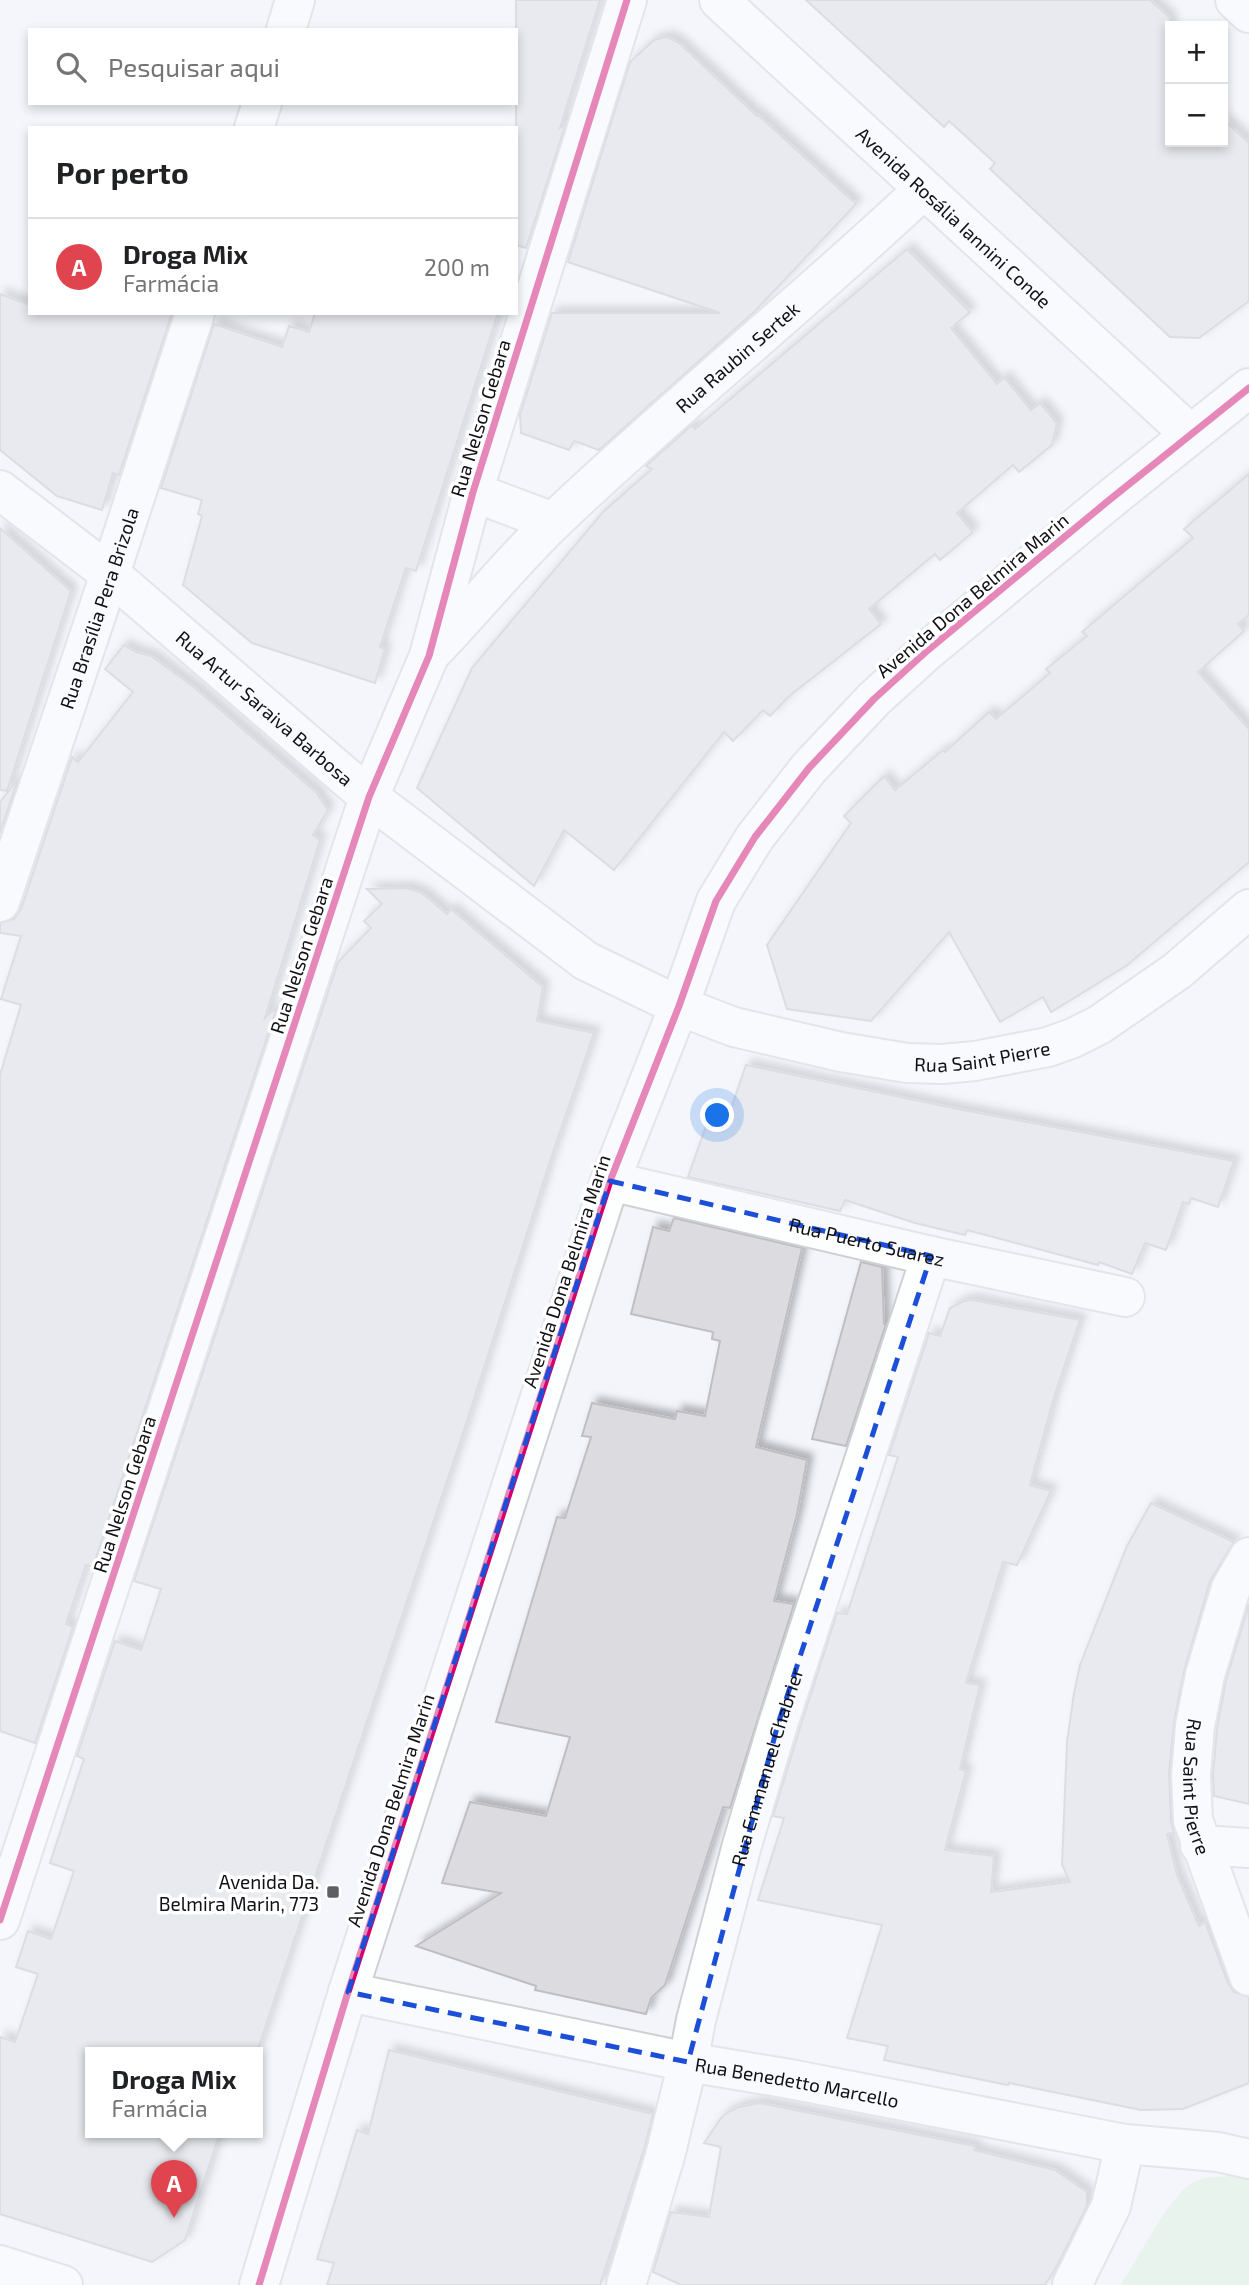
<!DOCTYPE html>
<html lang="pt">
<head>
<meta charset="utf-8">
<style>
  :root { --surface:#fff; --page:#f2f2f2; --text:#202124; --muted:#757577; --line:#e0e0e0; --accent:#d93025 }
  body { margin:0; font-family:"Exo 2",sans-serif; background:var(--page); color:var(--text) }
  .controls { position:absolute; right:21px; top:21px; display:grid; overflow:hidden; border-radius:0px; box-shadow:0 4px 10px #0003 }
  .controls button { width:63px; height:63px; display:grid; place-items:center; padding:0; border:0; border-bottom:2px solid var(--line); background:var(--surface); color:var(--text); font:35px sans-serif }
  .you { position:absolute; left:718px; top:1116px; width:24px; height:24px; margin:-18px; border:5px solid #fff; border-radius:50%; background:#1a73e8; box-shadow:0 0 0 10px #1a73e833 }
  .badge { display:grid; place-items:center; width:46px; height:46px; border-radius:50%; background:var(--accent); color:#fff; font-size:23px; font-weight:700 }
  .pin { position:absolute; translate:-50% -58px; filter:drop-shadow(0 2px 4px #0008) }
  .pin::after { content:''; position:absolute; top:37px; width:24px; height:21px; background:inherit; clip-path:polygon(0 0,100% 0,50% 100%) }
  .popup { position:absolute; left:85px; top:2047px; width:178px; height:91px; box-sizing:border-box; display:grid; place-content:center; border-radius:0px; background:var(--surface); filter:drop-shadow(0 2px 5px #0005); font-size:23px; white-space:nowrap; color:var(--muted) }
  .popup b { font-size:26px; color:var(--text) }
  .popup::after { content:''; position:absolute; left:50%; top:100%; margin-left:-14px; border:14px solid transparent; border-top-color:var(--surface) }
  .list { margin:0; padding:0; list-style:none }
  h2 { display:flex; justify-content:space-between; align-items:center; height:91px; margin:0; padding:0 28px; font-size:30px }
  h2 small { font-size:23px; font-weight:400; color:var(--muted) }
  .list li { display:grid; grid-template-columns:46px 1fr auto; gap:21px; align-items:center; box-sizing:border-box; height:98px; padding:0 28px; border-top:2px solid var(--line) }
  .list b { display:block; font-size:26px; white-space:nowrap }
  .list p { margin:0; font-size:23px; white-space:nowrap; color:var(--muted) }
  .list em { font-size:23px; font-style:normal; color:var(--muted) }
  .icon { flex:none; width:38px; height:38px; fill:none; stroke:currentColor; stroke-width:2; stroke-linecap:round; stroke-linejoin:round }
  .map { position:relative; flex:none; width:1249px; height:2285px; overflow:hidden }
  .search { position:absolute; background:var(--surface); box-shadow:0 4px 10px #0003; left:28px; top:28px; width:490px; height:77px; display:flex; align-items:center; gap:18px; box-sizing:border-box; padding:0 24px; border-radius:0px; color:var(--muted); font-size:26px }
  .panel { position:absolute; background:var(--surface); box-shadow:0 4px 10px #0003; left:28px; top:126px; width:490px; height:189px; border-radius:0px }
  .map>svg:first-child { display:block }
</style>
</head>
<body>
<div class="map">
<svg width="1249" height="2285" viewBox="0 0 1249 2285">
  <defs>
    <filter id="shadow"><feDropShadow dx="6" dy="-6" stdDeviation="3.5" flood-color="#0004"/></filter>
  </defs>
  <rect width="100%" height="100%" fill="#f4f5fb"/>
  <!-- green -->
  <path fill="#dcf0dc" d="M1232 2176 1249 2179V2285H1121C1136 2261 1169 2198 1190 2184 1202 2176 1218 2177 1232 2176Z"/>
  <!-- building -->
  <g fill="#dbdbe0" stroke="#bfbfc3" stroke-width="2" filter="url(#shadow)">
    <polygon points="516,0 600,0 560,128 566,123 526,248 516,245"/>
    <polygon points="806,0 1150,0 1170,18 1170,142 1223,142 1223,119 1249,143 1249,301 1199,338 1170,337 990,169 995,163 949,121 944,127"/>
    <polygon points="667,37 679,43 757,116 758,115 856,204 755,311 599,450 574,441 569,450 521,433 520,415 552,313 720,313 568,262 630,62 654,40"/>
    <polygon points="907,249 970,312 951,328 997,384 1004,377 1031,410 1040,403 1057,423 1052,445 1019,472 1013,465 957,513 973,532 940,560 935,554 869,609 881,624 788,697 770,716 763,710 733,741 724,732 614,870 564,830 534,886 417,788 472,668 603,512 652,469 646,466 692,425 695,429"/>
    <polygon points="0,294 30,305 30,313 172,313 119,475 113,473 102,510 57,496 0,450"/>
    <polygon points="315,313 498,313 416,571 406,568 380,647 385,649 375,683 252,643 183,585 202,516 198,514 202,500 161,488 214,324 282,347 289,326 309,332"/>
    <polygon points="1249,474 1249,615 1238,624 1244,631 1198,672 1249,729 1249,862 1126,966 1051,1012 1043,997 1000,1022 949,932 871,1021 787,1009 767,945 851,823 844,816 884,776 895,790 943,750 945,752 989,712 996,719 1050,673 1046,669 1087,636 1082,632 1193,538 1184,529"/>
    <polygon points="0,528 71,591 7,791 0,790"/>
    <polygon points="124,645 136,652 151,656 195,688 316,792 328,810 313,835 320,840 265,1018 277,1007 93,1567 86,1565 66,1624 73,1627 35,1743 0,1731 0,1075 21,1005 1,999 21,936 0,933 0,923 14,919 21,909 72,757 78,762 133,692 105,669"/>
    <polygon points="18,779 0,833 0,802"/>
    <polygon points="407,888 422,893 447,914 451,909 543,987 537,1021 594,1033 551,1158 467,1421 257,2052 90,2052 90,2132 220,2132 185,2240 152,2262 0,2214 0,2037 15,2042 38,1974 16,1967 28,1931 51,1939 74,1871 50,1863 84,1759 77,1756 115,1641 141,1650 161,1589 134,1581 338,962 371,928 364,921 382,904 367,889"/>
    <polygon points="746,1065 963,1110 1234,1161 1218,1207 1191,1198 1189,1204 1183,1202 1166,1250 1145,1243 1132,1274 1099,1262 1098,1265 967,1230 965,1235 915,1223 845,1200 840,1211 688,1177 706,1126 723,1132"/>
    <polygon points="674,1218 802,1248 756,1447 807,1460 797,1514 774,1601 794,1604 730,1808 723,1807 665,1985 651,1998 646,2014 535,1990 536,1986 416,1946 501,1893 442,1883 470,1802 546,1816 570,1737 496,1722 557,1517 565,1518 591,1437 582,1436 592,1403 675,1419 677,1411 705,1416 720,1341 712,1339 713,1332 631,1314 653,1227 669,1231"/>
    <polygon points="861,1262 882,1267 884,1324 886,1324 846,1446 812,1439"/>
    <polygon points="972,1300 1080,1320 1054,1397 1030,1485 1051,1491 1017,1565 1003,1562 966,1683 980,1685 960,1769 966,1771 945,1850 994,1856 991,1892 1070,1882 1062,1865 1067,1742 1074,1693 1080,1665 1127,1546 1151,1503 1234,1542 1210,1581 1184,1671 1174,1722 1169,1773 1171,1821 1174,1833 1167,1834 1177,1875 1199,1926 1205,1922 1228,1983 1234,1992 1249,1997 1249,2083 1183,2109 1141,2110 1009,2083 1008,2085 884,2060 888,2046 847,2038 882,1925 758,1900 784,1818 773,1816 799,1731 837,1613 847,1614 898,1457 889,1455 929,1333 940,1336 950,1308 964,1301"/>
    <polygon points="1249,1604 1249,1804 1214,1796 1213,1775 1217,1729 1226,1680"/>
    <polygon points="389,2050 653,2114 645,2146 600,2285 327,2285 334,2263 317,2259 357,2130 368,2134"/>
    <polygon points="760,2103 975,2146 974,2150 1055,2170 1087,2192 1087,2206 1058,2264 1045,2285 681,2285 653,2272 671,2212 709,2217 721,2147 704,2143 721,2118 728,2112 739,2107"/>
  </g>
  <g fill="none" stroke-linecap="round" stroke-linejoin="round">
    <defs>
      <g id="minor">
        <polyline points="1235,0 1249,13"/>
        <polyline points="286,30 295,0"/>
        <polyline points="254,128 262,103"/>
        <path id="s1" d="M0 490 110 574 369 797 586 961 679 1006 734 1027 841 1052 907 1063 942 1064 975 1061 1048 1047 1073 1038 1099 1025 1177 971 1249 909"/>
        <polyline points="473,492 553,522"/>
        <path id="s2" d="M432 652C474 609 512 561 555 520 675 406 803 303 923 190"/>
        <path id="s3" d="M0 902 110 574 195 313"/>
        <path id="s4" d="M610 1181 931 1256 1125 1297"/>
        <path id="s5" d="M1249 1557 1231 1588 1205 1675 1195 1726 1191 1775 1193 1820 1249 1976"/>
        <polyline points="1200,1845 1249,1848"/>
        <polyline points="0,1920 369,797 429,656 473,492 627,0"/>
        <path id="s6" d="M348 1992 688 2062 790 2079 1125 2144 1218 2152 1249 2159"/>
        <polyline points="0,2265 63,2285"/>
        <path id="s7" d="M626 2285 665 2156 688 2062 696 2020 742 1845 778 1724 931 1256"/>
        <polyline points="1072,2285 1111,2206 1125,2144"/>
      </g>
      <g id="tertiary">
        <path id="s8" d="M719 0 1190 434"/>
      </g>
      <polyline id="primary" points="259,2285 348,1992 610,1181 679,1006 716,901 755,837 809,768 874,699 928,650 1108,501 1249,388"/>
    </defs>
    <!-- minor casing -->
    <use href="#minor" stroke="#cfd0d4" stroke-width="42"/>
    <!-- tertiary casing -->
    <use href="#tertiary" stroke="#cfd0d4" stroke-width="42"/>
    <!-- primary casing -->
    <use href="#primary" stroke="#cfd0d4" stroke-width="42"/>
    <!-- minor -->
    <use href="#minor" stroke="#fdfefe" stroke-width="38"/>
    <!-- tertiary -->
    <use href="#tertiary" stroke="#fdfefe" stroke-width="38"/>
    <!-- primary -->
    <use href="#primary" stroke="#fdfefe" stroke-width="38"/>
    <defs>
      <g id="cycleway">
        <polyline points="0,1920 369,797 429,656 473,492 627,0"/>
        <polyline points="259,2285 348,1992 610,1181 679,1006 716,901 755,837 809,768 874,699 928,650 1108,501 1249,388"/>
      </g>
    </defs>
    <!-- cycleway casing -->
    <use href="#cycleway" stroke="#fff" stroke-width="11"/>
    <!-- cycleway -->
    <use href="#cycleway" stroke="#d6006c" stroke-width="7"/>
  </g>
  <!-- marked area -->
  <path d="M0 0H1249V2285H0ZM610 1181 931 1256 778 1724 688 2062 348 1992Z" fill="#f4f5fb" fill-opacity=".55" fill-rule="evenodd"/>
  <path fill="none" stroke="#1d4ed8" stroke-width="5" stroke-dasharray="14 9" stroke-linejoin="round" d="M610 1181 931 1256 778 1724 688 2062 348 1992Z"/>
  <!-- markers -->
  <rect fill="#5f6064" stroke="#fff" stroke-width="2.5" x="326" y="1885" width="14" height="14" rx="3.5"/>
  <g text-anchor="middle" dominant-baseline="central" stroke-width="7" stroke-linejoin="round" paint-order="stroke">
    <!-- street labels -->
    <g font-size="19" fill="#0f1013" stroke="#fff">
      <text stroke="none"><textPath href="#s8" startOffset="320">Avenida Rosália Iannini Conde</textPath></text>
      <text stroke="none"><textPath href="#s2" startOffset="425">Rua Raubin Sertek</textPath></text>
      <text transform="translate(480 418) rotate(-73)">Rua Nelson Gebara</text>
      <text transform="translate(972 595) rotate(-40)">Avenida Dona Belmira Marin</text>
      <text stroke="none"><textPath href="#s3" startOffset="310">Rua Brasília Pera Brizola</textPath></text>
      <text stroke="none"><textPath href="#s1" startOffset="343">Rua Artur Saraiva Barbosa</textPath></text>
      <text transform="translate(301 955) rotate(-72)">Rua Nelson Gebara</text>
      <text stroke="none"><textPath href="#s1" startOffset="1167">Rua Saint Pierre</textPath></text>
      <text stroke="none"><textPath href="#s4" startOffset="264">Rua Puerto Suarez</textPath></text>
      <text transform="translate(566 1271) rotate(-72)">Avenida Dona Belmira Marin</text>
      <text transform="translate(124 1494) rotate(-72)">Rua Nelson Gebara</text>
      <text stroke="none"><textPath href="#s7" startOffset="537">Rua Emmanuel Chabrier</textPath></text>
      <text stroke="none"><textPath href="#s5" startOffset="240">Rua Saint Pierre</textPath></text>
      <text transform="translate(390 1810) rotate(-72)">Avenida Dona Belmira Marin</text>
      <text stroke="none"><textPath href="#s6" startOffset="458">Rua Benedetto Marcello</textPath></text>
    </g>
    <!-- poi labels -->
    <g font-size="19" fill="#0f1013" stroke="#fff" text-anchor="end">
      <text x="319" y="1881">Avenida Da.<tspan x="319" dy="22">Belmira Marin, 773</tspan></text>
    </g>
  </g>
</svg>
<div class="controls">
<button>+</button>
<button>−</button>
</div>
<div class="you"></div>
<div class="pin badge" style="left:174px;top:2218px;background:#e0444e">A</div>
<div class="popup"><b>Droga Mix</b>Farmácia</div>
<div class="search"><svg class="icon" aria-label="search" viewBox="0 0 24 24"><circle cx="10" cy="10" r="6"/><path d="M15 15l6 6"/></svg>Pesquisar aqui</div>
<section class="panel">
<h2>Por perto<small></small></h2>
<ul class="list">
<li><span class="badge" style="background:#e0444e">A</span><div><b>Droga Mix</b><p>Farmácia</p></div><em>200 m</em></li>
</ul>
</section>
</div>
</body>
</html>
